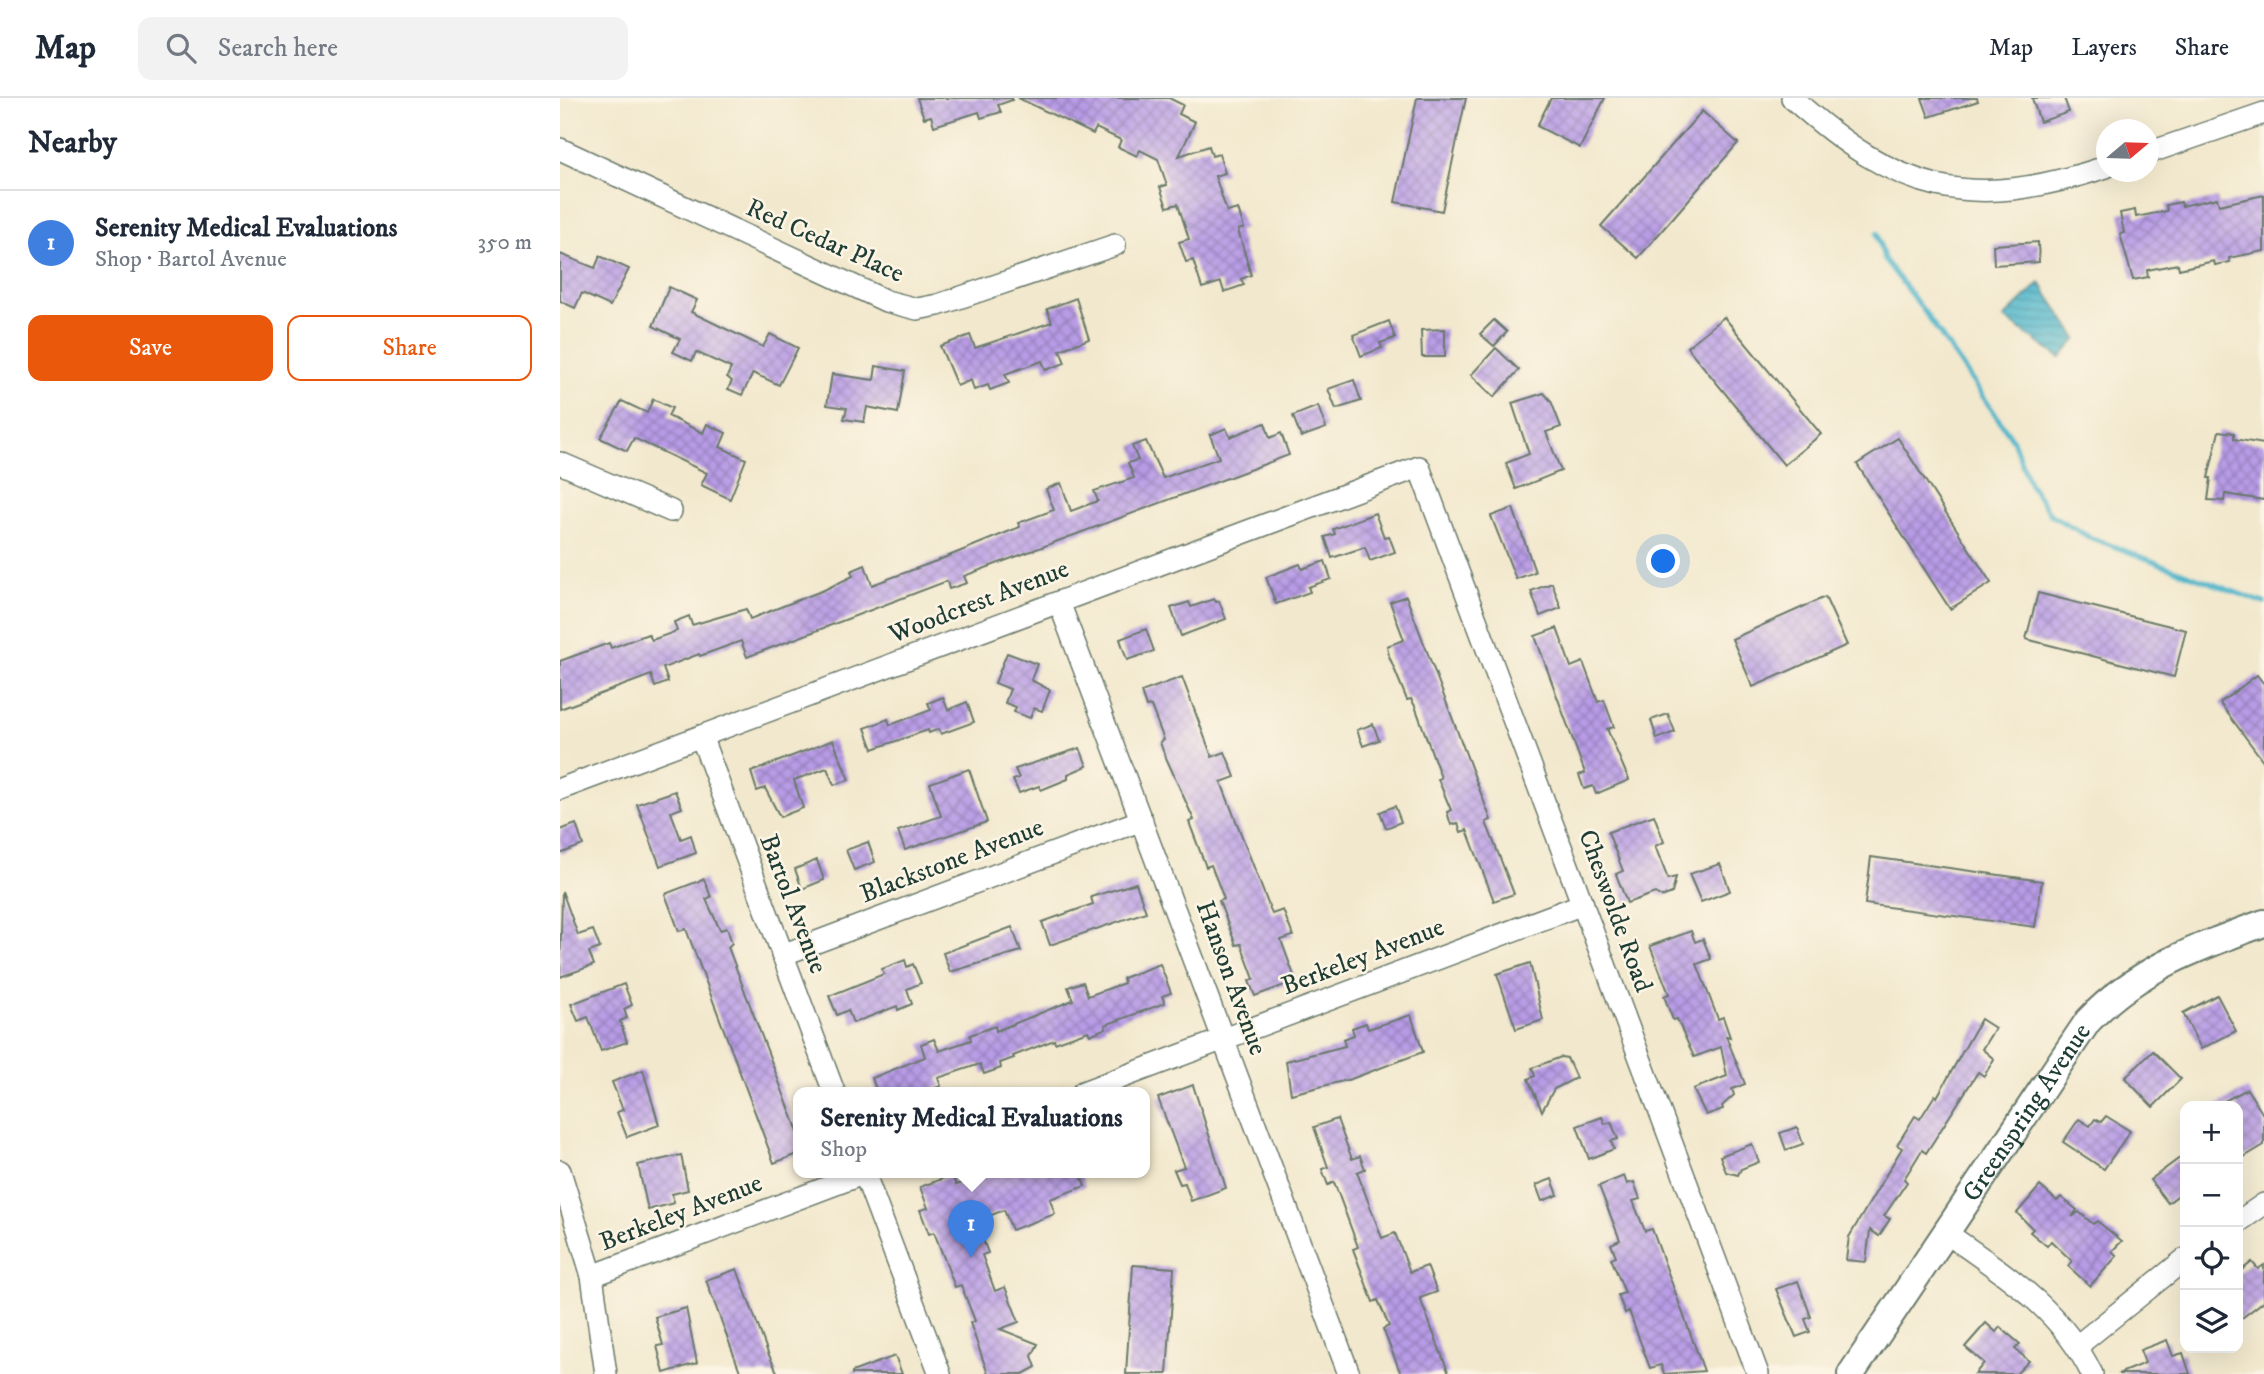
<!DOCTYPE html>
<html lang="en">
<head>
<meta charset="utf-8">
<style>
  :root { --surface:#fff; --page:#f2f2f3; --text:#1f2937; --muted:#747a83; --line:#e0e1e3; --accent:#ea580c }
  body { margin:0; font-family:"IM FELL DW Pica",serif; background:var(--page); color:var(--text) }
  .controls { position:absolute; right:21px; bottom:21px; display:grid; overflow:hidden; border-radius:14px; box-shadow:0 7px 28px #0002 }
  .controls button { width:63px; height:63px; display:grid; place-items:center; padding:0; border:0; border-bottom:2px solid var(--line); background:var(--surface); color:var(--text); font:35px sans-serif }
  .compass { position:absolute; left:1536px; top:21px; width:63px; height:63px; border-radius:50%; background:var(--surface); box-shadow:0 7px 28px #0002; rotate:71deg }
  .you { position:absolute; left:1104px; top:464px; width:24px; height:24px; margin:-18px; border:5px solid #fff; border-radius:50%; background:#1a73e8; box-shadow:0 0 0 10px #1a73e833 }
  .badge { display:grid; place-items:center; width:46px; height:46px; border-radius:50%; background:var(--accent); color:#fff; font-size:23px; font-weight:700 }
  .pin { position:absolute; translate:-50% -58px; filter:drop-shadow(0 2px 4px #0008) }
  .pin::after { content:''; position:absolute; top:37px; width:24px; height:21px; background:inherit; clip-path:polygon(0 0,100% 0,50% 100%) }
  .popup { position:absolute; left:233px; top:989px; width:357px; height:91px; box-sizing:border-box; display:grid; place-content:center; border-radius:14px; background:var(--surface); filter:drop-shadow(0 2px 5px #0005); font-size:23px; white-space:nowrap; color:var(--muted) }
  .popup b { font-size:26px; color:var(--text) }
  .popup::after { content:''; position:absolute; left:50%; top:100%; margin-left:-14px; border:14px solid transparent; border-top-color:var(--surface) }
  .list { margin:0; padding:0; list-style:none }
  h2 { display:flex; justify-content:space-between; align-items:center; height:91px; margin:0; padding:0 28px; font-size:30px }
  h2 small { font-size:23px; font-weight:400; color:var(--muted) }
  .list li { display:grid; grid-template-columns:46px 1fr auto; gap:21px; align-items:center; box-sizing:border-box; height:105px; padding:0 28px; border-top:2px solid var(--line) }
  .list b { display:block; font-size:26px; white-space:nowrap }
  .list p { margin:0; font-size:23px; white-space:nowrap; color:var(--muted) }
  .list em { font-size:23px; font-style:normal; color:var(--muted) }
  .actions { display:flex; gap:14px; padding:21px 28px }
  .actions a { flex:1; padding:16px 0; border:2px solid var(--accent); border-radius:14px; text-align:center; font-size:24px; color:var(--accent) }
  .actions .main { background:var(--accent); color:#fff }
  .icon { flex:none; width:38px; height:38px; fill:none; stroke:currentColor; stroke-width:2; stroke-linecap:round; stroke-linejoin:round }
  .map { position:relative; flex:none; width:1704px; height:1276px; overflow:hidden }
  header { display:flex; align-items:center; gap:42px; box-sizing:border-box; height:98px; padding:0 35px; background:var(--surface); border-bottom:2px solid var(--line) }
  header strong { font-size:33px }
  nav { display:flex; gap:38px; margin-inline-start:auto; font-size:24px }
  .search { width:490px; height:63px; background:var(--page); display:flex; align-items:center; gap:18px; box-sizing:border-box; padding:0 24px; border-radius:14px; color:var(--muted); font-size:26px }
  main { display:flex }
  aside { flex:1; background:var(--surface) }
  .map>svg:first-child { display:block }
</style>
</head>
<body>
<header>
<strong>Map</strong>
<div class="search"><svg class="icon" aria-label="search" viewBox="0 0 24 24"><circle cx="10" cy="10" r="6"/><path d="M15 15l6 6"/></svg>Search here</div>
<nav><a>Map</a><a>Layers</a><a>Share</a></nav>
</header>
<main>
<aside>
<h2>Nearby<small></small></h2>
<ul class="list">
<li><span class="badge" style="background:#3f7fe0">1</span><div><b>Serenity Medical Evaluations</b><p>Shop · Bartol Avenue</p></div><em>350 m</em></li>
</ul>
<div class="actions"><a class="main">Save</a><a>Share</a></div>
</aside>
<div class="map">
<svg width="1704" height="1276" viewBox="0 0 1704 1276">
  <defs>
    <pattern id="water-rules" width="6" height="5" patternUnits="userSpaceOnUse" patternTransform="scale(1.75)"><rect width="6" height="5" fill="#4db5cb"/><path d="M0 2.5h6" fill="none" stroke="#3f94a6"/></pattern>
    <pattern id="building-cross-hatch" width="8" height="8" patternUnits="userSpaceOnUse" patternTransform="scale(1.75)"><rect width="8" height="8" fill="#b89be6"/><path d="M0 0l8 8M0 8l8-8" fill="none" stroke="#9580bb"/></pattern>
  </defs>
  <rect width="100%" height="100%" fill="#fcf5e5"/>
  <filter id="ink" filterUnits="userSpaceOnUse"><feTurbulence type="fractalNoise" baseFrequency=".0143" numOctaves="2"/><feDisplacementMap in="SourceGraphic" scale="14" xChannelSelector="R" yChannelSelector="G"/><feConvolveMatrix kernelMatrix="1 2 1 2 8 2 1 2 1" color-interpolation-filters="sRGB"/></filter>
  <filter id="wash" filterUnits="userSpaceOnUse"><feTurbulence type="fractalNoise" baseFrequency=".00686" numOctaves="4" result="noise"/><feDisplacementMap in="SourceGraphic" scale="28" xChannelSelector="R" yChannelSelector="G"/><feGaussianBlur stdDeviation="1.57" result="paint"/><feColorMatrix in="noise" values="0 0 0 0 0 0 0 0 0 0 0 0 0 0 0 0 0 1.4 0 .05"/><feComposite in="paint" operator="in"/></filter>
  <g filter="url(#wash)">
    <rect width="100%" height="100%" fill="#f2e8cd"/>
    <!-- water -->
    <polygon fill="url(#water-rules)" stroke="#367980" stroke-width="2" points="1480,185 1517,241 1500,260 1444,220"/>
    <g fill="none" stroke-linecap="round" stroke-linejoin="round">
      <!-- stream -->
      <polyline stroke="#4db5cb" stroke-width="5" points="1317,135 1324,161 1366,216 1453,342 1469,385 1491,417 1529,439 1704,505"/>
    </g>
    <g id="blocks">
      <!-- building -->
      <g fill="url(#building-cross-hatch)">
        <polygon points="357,0 452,0 452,2 438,7 441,14 421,20 419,14 374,28 371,18 364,20"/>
        <polygon points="458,0 609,0 623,7 619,16 635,24 619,58 649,48 652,58 659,56 665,75 655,78 667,114 678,111 684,130 678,132 691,177 681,181 684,187 664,194 661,184 642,190 633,162 626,164 619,144 629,141 618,106 607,109 600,89 607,87 598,61 580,52 577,58 558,49 561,42 536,30 533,36"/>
        <polygon points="857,0 906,0 882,113 835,104"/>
        <polygon points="991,0 1045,0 1020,50 977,28"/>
        <polygon points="1362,0 1417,0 1418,3 1369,19"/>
        <polygon points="1472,0 1504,0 1509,14 1480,24"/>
        <polygon points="1142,13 1178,45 1078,160 1041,128"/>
        <polygon points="1704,97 1704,153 1669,160 1670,164 1655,167 1654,163 1619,171 1618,166 1587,172 1588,179 1573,182 1560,136 1564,135 1560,115 1575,112 1576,119 1607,113 1606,107 1621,104 1622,108 1657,100 1659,107"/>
        <polygon points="1478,144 1479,164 1434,167 1433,147"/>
        <polygon points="0,156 35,170 40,158 69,171 50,208 22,195 15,210 0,203"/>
        <polygon points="109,189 137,202 131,214 203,249 210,236 238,250 219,287 193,275 182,297 168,291 172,283 167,279 171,270 136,254 132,263 113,254 120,241 93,228"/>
        <polygon points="516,200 529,241 500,252 505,265 486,272 482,263 445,276 449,285 430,292 428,287 414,292 411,282 397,288 380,248 410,237 415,250 492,224 487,211"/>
        <polygon points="1164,219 1261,336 1224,367 1127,249"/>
        <polygon points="934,222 947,234 934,248 920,236"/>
        <polygon points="829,223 835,240 820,245 822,250 801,258 793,237"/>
        <polygon points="885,231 885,259 862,259 861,232"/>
        <polygon points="936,250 959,272 934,299 911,277"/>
        <polygon points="316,268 345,273 338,315 307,309 304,324 284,321 287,310 267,307 272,276 314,282"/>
        <polygon points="794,282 801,303 776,311 768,291"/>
        <polygon points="984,295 991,303 1001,329 986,334 1001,373 956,391 946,365 969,356 952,305"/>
        <polygon points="93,301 112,310 108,318 143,335 147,326 166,335 160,349 186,361 170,401 141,387 147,375 74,340 67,353 40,340 62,303 87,315"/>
        <polygon points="758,308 766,330 741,339 733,318"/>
        <polygon points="705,325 710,340 721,335 729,357 404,478 407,485 389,491 387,483 187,559 181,543 140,558 139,556 103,570 108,584 95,589 91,577 0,611 0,563 49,545 51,550 88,536 92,542 117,533 114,524 129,518 132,527 186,511 190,521 264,492 293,478 291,473 305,467 312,487 379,462 460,429 458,425 494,412 486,391 501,385 511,413 538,403 534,393 574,380 568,365 578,362 572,348 586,343 603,380 659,360 650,337 666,330 670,339"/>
        <polygon points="1659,333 1674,335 1674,341 1704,346 1704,402 1665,396 1664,403 1648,402 1651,380 1648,380"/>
        <polygon points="1338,340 1431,485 1390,511 1297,366"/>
        <polygon points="953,410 975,474 956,481 931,418"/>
        <polygon points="815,415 824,439 829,438 835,454 810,463 805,449 772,460 765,439 775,436 773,431"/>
        <polygon points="765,463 771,481 748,489 750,494 716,506 706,479 740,466 742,471"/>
        <polygon points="992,485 1001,510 980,518 971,493"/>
        <polygon points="1478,495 1626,532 1614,579 1466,541"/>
        <polygon points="846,498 931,722 926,724 954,796 934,803 907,732 901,734 898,725 891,727 887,714 891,712 878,681 881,680 855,608 851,601 847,602 829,558 827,548 844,542 830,504"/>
        <polygon points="1265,499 1287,547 1193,589 1172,541"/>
        <polygon points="654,501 656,504 659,503 666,521 621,538 611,510 629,504 631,509"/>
        <polygon points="997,530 1011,569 1023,564 1038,604 1044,602 1054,629 1047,631 1069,682 1036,696 1033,688 1024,691 1019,677 1025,675 975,538"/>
        <polygon points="586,531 594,553 567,562 560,541"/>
        <polygon points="447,555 477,566 471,582 490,592 482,613 474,610 470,620 454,614 456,609 445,605 450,591 435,585"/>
        <polygon points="1697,577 1704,586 1704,664 1660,605"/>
        <polygon points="622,579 652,659 665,654 675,679 661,684 712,816 723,812 733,838 721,842 736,883 695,898 689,883 694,881 681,846 676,847 659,803 664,801 651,767 646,769 629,724 634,722 603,653 600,644 604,642 591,608 586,609 581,594"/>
        <polygon points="383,599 388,612 407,604 414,624 381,636 379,631 369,635 368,632 313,651 305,630 328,621 330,627 371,612 368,605"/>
        <polygon points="1108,616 1115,634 1097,641 1091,622"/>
        <polygon points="813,626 819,642 803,648 797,632"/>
        <polygon points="273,642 289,682 274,687 267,670 234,682 243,710 220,719 205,690 197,693 191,674"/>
        <polygon points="520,650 527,668 508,676 508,681 481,692 479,688 459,695 453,682 459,680 455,671"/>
        <polygon points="409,671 427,724 345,752 338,733 381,718 370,685"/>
        <polygon points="115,693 122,710 111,714 121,741 131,737 136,755 100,768 77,706"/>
        <polygon points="835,708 841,724 826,730 820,714"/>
        <polygon points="1094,717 1104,744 1095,748 1108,781 1116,779 1112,795 1102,799 1095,795 1067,805 1056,776 1063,773 1048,734"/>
        <polygon points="16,726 23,747 0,756 0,732"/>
        <polygon points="308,744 315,764 294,772 286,752"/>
        <polygon points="1311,759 1482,783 1475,829 1305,806"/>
        <polygon points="257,762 264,782 242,791 235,771"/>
        <polygon points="1160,766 1170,793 1141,804 1129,776"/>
        <polygon points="144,781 151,799 146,801 160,832 167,830 172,845 168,849 238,1034 238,1056 214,1065 126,831 119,833 105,796"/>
        <polygon points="576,785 586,814 490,847 482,824 533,806 531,799"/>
        <polygon points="2,793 18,837 33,832 40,850 29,854 34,867 0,879"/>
        <polygon points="452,829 461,853 390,874 383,855"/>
        <polygon points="1131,833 1135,844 1143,841 1151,861 1137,866 1158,921 1163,919 1170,939 1166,938 1185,986 1172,991 1174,997 1162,1008 1163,1011 1146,1017 1133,991 1167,978 1161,949 1134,959 1117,921 1113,922 1104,898 1109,896 1090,848"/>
        <polygon points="345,862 347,869 353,866 361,885 347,891 352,906 338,912 337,908 293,925 288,912 277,917 269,898 324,876 322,871"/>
        <polygon points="970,865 983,922 956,931 937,876"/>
        <polygon points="600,866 611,895 602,898 605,905 545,927 546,930 530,937 528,933 495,945 494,942 453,958 454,960 440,965 441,970 424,976 420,966 378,980 381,988 365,994 317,994 312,980 365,959 361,946 374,941 379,953 411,942 410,937 435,928 436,933 513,902 508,889 523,884 528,898 564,885 563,880"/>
        <polygon points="64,886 72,907 64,911 67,920 60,923 67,944 41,953 28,919 18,923 11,906"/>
        <polygon points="1657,897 1676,933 1641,951 1623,915"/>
        <polygon points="851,917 863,954 791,981 731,996 726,963 785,948 783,941 794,937 792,930 806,925 808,931"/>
        <polygon points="1421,921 1435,930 1422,951 1434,961 1424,978 1418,974 1366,1055 1362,1052 1344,1081 1347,1084 1324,1118 1330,1121 1319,1138 1310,1132 1306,1164 1286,1162 1289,1139 1342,1050 1337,1047 1355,1018 1360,1021 1375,997 1377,999"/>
        <polygon points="1593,953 1621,981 1593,1009 1565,980"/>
        <polygon points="1001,959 1007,960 1016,980 994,991 982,1013 968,981 975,978 972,970"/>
        <polygon points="83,972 99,1027 67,1039 57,1014 63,1012 52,984"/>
        <polygon points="633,987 666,1090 631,1103 625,1085 620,1086 614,1072 624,1069 598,1000"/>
        <polygon points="1687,991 1704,1018 1704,1047 1684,1059 1678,1049 1678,1008 1655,1008"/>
        <polygon points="1546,1018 1570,1033 1544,1071 1503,1044 1519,1021 1530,1028 1535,1021 1541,1024"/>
        <polygon points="1042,1019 1045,1026 1051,1024 1058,1041 1051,1043 1054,1051 1029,1061 1017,1028"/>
        <polygon points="777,1021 792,1061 800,1058 805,1071 797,1074 822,1140 835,1135 850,1174 867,1168 877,1194 860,1200 889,1276 841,1276 823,1231 829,1228 818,1202 813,1204 808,1191 793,1151 798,1149 774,1084 768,1087 762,1071 768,1069 754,1029"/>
        <polygon points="1237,1029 1243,1046 1226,1052 1220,1035"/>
        <polygon points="1192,1046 1199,1064 1181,1071 1178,1077 1166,1074 1160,1058"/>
        <polygon points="1625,1056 1625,1092 1608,1105 1590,1082"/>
        <polygon points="121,1057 128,1092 112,1096 114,1105 88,1112 78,1067"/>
        <polygon points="436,1074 520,1074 525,1088 490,1101 495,1116 452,1132 444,1112 416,1123 428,1155 422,1157 435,1193 445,1189 459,1224 440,1231 478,1246 472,1258 476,1269 463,1276 428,1276 410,1225 415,1223 401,1187 395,1189 374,1134 369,1136 360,1112 368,1110 360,1089 392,1077 396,1087"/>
        <polygon points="1064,1078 1067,1086 1074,1084 1080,1101 1073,1103 1085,1133 1092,1131 1144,1273 1104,1276 1101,1267 1090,1270 1069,1213 1065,1215 1058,1197 1065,1195 1051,1160 1056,1158 1051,1146 1060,1142 1039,1088"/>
        <polygon points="992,1081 998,1097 982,1103 976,1087"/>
        <polygon points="1480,1088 1497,1103 1501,1099 1517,1112 1512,1119 1519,1114 1533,1126 1537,1123 1562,1143 1552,1153 1557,1158 1530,1188 1508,1168 1512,1163 1491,1143 1487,1148 1470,1134 1473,1131 1457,1115"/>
        <polygon points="1692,1164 1698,1171 1704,1167 1704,1203 1678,1223 1678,1175"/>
        <polygon points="573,1167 614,1170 607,1276 566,1276"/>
        <polygon points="177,1171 208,1255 218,1276 181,1276 146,1182"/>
        <polygon points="1238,1183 1251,1219 1245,1221 1250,1234 1236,1239 1216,1191"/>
        <polygon points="126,1210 137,1265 104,1275 97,1248 103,1247 95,1219"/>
        <polygon points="1426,1225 1436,1234 1440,1229 1460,1246 1455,1251 1469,1263 1456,1276 1415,1276 1424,1265 1405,1249"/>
        <polygon points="1607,1242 1613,1258 1623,1255 1630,1276 1558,1276 1585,1265 1580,1252"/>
        <polygon points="335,1258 342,1276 292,1276 292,1274"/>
      </g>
    </g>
  </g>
  <g filter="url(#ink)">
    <use href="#blocks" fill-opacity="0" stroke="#69796a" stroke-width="2"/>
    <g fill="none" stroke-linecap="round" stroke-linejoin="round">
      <defs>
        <g id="minor">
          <path d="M1232 0C1339 96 1409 114 1546 69"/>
          <polyline points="0,51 326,203 357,211 378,207 555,147"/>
          <polyline points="1588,55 1704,15"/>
          <polyline points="0,365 111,413"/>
          <polyline points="499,504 789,1276"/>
          <polyline points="141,638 274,994"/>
          <polyline points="0,691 859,369 1198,1276"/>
          <polyline points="222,857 582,722"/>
          <polyline points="523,994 1023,806"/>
          <polyline points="0,1073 32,1178 46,1276"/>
          <polyline points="304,1074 380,1276"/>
          <polyline points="1678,1124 1704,1106"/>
          <path d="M1385 1134C1443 1175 1500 1210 1532 1276"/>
          <polyline points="32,1178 308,1074"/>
          <polyline points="1517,1248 1625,1161"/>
        </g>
        <g id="major">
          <path id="s1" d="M1291 1276 1528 923C1577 871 1638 849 1704 825"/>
        </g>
      </defs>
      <!-- minor casing -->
      <use href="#minor" stroke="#69796a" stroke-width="24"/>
      <!-- major casing -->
      <use href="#major" stroke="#69796a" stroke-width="30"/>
      <!-- minor -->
      <use href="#minor" stroke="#fff" stroke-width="21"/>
      <!-- major -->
      <use href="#major" stroke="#fff" stroke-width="26"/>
    </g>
  </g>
  <g text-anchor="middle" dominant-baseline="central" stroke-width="5" stroke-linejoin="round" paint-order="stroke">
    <!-- street labels -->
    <g font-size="26" fill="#1f3d34" stroke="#fcf5e5">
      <text transform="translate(265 143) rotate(24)">Red Cedar Place</text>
      <text transform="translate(419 504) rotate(-21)">Woodcrest Avenue</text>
      <text transform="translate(392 763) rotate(-21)">Blackstone Avenue</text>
      <text transform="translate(233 806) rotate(69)">Bartol Avenue</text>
      <text transform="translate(1055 813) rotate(70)">Cheswolde Road</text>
      <text transform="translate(803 859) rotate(-21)">Berkeley Avenue</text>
      <text transform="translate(671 880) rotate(70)">Hanson Avenue</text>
      <text stroke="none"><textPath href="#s1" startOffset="315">Greenspring Avenue</textPath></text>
      <text transform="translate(121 1115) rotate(-21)">Berkeley Avenue</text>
    </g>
  </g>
</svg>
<div class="controls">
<button>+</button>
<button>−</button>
<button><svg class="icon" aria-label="locate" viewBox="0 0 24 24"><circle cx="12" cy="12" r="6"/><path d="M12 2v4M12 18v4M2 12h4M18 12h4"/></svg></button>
<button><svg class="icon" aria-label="layers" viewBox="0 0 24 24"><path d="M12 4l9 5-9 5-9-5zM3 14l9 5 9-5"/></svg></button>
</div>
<svg class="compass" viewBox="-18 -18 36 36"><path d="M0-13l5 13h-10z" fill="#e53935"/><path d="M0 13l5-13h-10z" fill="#747a83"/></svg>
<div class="you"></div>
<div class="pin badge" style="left:411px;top:1160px;background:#3f7fe0">1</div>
<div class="popup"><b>Serenity Medical Evaluations</b>Shop</div>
</div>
</main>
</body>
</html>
